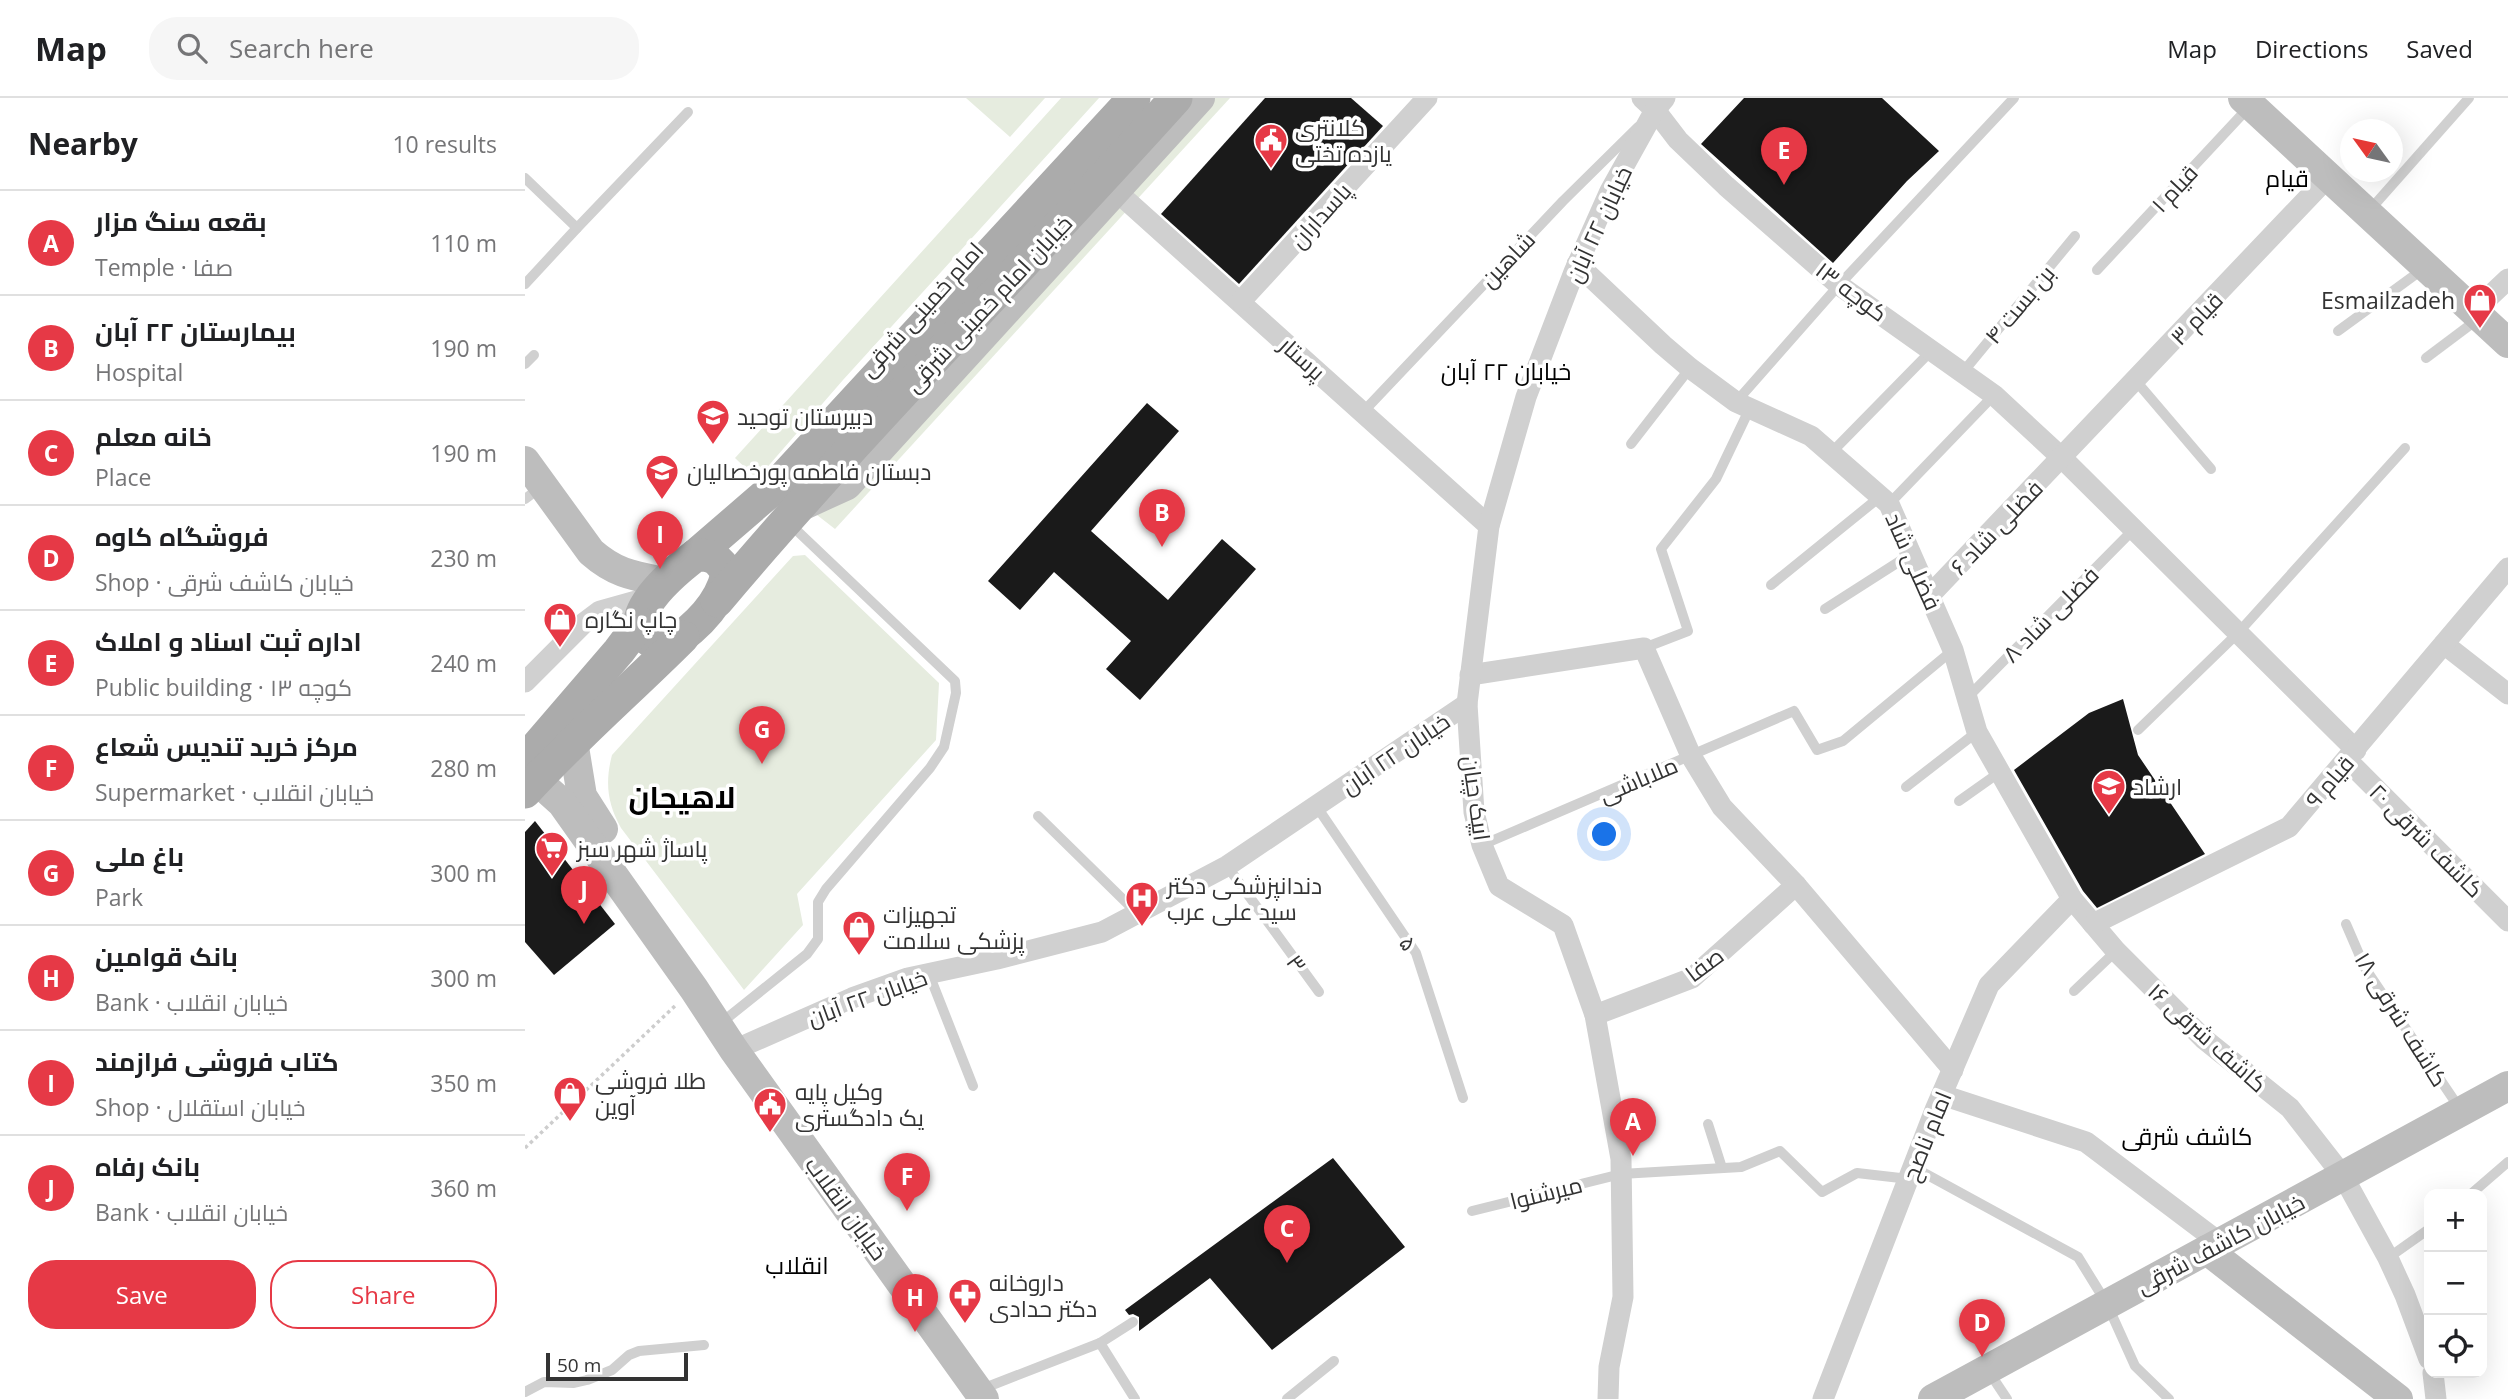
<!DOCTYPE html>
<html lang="en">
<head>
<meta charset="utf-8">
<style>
  :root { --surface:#fff; --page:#f6f6f6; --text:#202124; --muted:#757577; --line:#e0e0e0; --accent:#e63946 }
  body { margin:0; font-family:"Open Sans",Cairo,sans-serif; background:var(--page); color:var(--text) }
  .controls { position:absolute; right:21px; bottom:21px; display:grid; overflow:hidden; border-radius:14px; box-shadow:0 7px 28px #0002 }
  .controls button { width:63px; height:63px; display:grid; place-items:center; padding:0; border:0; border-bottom:2px solid var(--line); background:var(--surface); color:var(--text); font:35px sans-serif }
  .compass { position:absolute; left:1815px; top:21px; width:63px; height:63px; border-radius:50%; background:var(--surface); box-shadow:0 7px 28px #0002; rotate:303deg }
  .scale { position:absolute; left:21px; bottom:18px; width:142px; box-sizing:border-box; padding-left:7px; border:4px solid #333; border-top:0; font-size:19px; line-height:24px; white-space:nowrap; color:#333; -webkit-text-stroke:5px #fff; paint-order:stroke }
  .you { position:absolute; left:1080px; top:737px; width:24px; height:24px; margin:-18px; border:5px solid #fff; border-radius:50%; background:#1a73e8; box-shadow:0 0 0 10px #1a73e833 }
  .badge { display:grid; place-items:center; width:46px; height:46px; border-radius:50%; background:var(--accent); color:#fff; font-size:23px; font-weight:700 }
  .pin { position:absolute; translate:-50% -58px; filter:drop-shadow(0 2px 4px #0008) }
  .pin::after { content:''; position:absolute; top:37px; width:24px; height:21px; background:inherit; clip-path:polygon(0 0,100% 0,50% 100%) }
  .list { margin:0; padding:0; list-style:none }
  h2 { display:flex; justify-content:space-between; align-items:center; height:91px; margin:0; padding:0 28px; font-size:30px }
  h2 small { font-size:23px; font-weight:400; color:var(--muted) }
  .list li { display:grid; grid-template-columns:46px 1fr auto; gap:21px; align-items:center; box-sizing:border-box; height:105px; padding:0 28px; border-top:2px solid var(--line) }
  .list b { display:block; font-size:26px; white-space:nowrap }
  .list p { margin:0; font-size:23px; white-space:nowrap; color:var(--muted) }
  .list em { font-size:23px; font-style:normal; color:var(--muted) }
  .actions { display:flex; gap:14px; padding:21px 28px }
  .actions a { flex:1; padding:16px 0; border:2px solid var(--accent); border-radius:28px; text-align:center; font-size:24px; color:var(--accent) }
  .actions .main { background:var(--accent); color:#fff }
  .icon { flex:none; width:38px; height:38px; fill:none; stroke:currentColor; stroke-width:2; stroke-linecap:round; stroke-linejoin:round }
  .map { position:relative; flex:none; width:1983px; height:1301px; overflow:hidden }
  header { display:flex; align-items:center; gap:42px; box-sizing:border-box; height:98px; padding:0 35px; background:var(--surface); border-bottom:2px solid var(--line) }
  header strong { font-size:33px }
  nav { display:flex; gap:38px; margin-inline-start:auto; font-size:24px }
  .search { width:490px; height:63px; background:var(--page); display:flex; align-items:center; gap:18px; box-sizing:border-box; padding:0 24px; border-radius:28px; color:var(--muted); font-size:26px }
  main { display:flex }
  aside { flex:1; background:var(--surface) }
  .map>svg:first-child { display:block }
</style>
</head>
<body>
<header>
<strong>Map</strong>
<div class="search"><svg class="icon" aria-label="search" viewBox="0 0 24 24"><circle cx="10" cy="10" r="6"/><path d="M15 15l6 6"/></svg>Search here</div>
<nav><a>Map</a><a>Directions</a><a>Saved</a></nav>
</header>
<main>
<aside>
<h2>Nearby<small>10 results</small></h2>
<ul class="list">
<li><span class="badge">A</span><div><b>بقعه سنگ مزار</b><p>Temple · صفا</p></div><em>110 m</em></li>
<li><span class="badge">B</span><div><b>بیمارستان ۲۲ آبان</b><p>Hospital</p></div><em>190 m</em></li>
<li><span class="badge">C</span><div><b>خانه معلم</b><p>Place</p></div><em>190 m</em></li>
<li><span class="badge">D</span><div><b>فروشگاه کاوه</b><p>Shop · خیابان کاشف شرقی</p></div><em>230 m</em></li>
<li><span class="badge">E</span><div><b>اداره ثبت اسناد و املاک</b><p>Public building · کوچه ۱۳</p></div><em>240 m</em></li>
<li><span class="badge">F</span><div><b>مرکز خرید تندیس شعاع</b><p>Supermarket · خیابان انقلاب</p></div><em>280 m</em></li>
<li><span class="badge">G</span><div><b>باغ ملی</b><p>Park</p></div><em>300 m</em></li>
<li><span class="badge">H</span><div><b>بانک قوامین</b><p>Bank · خیابان انقلاب</p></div><em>300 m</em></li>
<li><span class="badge">I</span><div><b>کتاب فروشی فرازمند</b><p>Shop · خیابان استقلال</p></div><em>350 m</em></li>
<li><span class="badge">J</span><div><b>بانک رفاه</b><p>Bank · خیابان انقلاب</p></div><em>360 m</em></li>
</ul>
<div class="actions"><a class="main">Save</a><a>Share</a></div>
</aside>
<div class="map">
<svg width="1983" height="1301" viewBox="0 0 1983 1301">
  <rect width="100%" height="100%" fill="#fff"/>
  <!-- green -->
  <g fill="#e6ecdf">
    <polygon points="441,0 520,0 485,39"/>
    <polygon points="536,0 574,0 318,282 232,381 210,360"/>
    <polygon points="672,0 705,0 310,431 292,417"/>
    <path d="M280 457 414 585 411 642 272 796 278 827 219 892 96 730C82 705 80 684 87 657L268 458Z"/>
  </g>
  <!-- building -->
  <g fill="#1a1a1a">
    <polygon points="740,0 826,0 858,28 714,186 636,116"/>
    <polygon points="1219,0 1357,0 1414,53 1382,83 1308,165 1176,46"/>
    <polygon points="622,305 654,333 566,433 643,502 697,441 731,471 615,602 581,571 606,543 529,474 495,512 463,483"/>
    <polygon points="1598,601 1613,657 1680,756 1572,810 1558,793 1489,672 1564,615"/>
    <polygon points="10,723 90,826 29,877 0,844 0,734"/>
    <polygon points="808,1060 880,1149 747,1252 685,1180 614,1233 614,1219 608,1216 604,1217 600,1212"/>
  </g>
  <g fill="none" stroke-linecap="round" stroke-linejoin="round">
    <!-- path -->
    <polyline stroke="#cdcdcd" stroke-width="3.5" stroke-dasharray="3.5 3.5" stroke-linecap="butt" points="0,1050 152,906"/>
    <!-- service -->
    <g stroke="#d0d0d0" stroke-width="10">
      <polyline points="0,80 52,130 163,14"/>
      <polyline points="1844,113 1944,0"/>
      <polyline points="1572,172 1724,9"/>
      <polyline points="0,186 52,130"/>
      <polyline points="1813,233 1898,171"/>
      <polyline points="1901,260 1953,221"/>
      <polyline points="0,266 9,257"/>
      <polyline points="1438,274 1550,138"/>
      <polyline points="1611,283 1686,371"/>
      <polyline points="1211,304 1314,187 1489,0"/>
      <polyline points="838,314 1038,103 1113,29"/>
      <polyline points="1106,346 1165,270"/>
      <polyline points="1306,355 1407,252"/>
      <polyline points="0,401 16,389"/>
      <polyline points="1364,406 1469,297"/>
      <polyline points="1246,487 1356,398"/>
      <polyline points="1300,511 1386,456"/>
      <polyline points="1119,550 1163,533 1136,451 1191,381 1225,310"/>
      <polyline points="1442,600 1608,432"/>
      <polyline points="1613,632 1713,535 1880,350"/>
      <polyline points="1381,689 1452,634"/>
      <polyline points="1434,703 1475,674"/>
      <polyline points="792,709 891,855 938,1000"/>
      <polyline points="513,718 613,816"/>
      <polyline points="957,747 1269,613 1292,652 1318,643 1428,552"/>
      <polyline points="702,768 794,894"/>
      <polyline points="1821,826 1840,870 1935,1011"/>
      <polyline points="404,876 448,988"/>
      <polyline points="1549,893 1591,853"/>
      <polyline points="201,921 282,856 293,841 293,804 301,791 405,670 419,649 431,595 430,583 265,426"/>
      <polyline points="1183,1026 1197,1070"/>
      <polyline points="1388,1069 1553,1159 1582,1206 1610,1268 1644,1301"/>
      <polyline points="1946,1096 1983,1064"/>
      <polyline points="947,1113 1096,1076 1216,1069 1255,1053 1297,1094 1332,1075 1384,1081"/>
      <polyline points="1863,1160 1904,1131"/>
      <polyline points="575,1245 608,1224"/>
      <polyline points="1464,1274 1482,1301"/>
      <polyline points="457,1291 575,1245 610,1301"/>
      <polyline points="0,1294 19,1284 49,1285 62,1282 87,1272 104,1257 114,1253 179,1247"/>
      <polyline points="762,1301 809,1263"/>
    </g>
    <!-- minor -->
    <g stroke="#d0d0d0" stroke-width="21">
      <polyline points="1117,0 1130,12 1153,42 1201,88 1314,187 1469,297 1537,360 1831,652"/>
      <polyline points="591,93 964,428"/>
      <polyline points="1052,166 1138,247 1165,270 1211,304 1286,338 1364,406 1428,552 1452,634 1547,801 1591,853 1679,941 1765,1010 1818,1078 1863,1160 1880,1197 1904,1261"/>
      <polyline points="716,203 902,0"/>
      <polyline points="1948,214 1983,181"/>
      <polyline points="1405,497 1803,79"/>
      <polyline points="1919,546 1983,596"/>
      <polyline points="945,577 1119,550 1166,658 1197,709 1271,787 1428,972"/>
      <polyline points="0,584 59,525 75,513 125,499"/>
      <polyline points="1822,662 1983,823"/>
      <polyline points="1568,826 1764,729 1983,470"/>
      <polyline points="1070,917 1167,880 1271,787"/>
      <polyline points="209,952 327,900 383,880 472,861 577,834 702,768 942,606"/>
      <polyline points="1417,997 1561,1044 1695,1145"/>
      <polyline points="1908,1275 1911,1301"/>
      <polyline points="1083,1301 1084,1269 1098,1199 1096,1061 1070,917 1038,827 974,788 957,747 949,714 942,606 964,428 1001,299 1049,174 1085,93 1130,12 1140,0"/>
      <polyline points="1298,1301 1410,1012 1464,887 1547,801"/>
    </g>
    <!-- secondary -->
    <g stroke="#bdbdbd" stroke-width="30">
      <polyline points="1718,0 1983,245"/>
      <path d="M0 363 66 454C91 476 109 478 140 484"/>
      <polyline points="274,409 322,387 675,0"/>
      <polyline points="48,643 57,698 78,731"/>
      <polyline points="0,672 37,705 169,891 209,952 459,1301"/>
      <polyline points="1682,1152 1873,1301"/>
      <polyline points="1408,1301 1983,988"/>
    </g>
    <!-- primary -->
    <g stroke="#ababab" stroke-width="33">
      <polyline points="171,457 251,388 609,0"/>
      <path d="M171 457C187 456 195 461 202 476 195 508 168 532 142 549 77 534 146 476 171 457Z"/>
      <path d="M192 503C338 330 499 169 651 0"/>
      <polyline points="2,660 94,553 115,525"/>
      <path d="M0 694C50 639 106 591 158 539"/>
    </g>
  </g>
  <!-- icons -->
  <defs>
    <symbol id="civic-pin" viewBox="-11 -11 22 30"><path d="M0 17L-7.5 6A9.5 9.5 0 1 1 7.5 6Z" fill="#e63946" stroke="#fff"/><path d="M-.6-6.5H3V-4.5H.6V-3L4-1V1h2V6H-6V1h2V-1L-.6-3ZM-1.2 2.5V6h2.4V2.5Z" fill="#fff"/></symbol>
    <symbol id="shop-pin" viewBox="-11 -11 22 30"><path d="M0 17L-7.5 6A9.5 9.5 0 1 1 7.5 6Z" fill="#e63946" stroke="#fff"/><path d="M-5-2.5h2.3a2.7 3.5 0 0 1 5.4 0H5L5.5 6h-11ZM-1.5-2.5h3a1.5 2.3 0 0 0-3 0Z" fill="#fff"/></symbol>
    <symbol id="school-pin" viewBox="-11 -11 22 30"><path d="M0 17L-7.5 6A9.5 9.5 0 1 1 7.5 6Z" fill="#e63946" stroke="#fff"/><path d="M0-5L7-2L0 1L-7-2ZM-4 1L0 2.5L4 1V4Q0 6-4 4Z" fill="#fff"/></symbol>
    <symbol id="supermarket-pin" viewBox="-11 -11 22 30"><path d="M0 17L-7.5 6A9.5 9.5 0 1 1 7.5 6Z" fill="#e63946" stroke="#fff"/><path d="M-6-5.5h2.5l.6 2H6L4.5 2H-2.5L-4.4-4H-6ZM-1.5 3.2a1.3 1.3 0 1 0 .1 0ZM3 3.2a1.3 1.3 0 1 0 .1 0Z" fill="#fff"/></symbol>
    <symbol id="hospital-pin" viewBox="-11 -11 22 30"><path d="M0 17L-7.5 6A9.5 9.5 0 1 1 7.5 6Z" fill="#e63946" stroke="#fff"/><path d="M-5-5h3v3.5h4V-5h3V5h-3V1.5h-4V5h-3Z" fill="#fff"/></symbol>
    <symbol id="pharmacy-pin" viewBox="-11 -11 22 30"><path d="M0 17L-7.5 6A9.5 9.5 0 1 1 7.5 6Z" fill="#e63946" stroke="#fff"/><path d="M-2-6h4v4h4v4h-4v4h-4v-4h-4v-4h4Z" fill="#fff"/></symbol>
  </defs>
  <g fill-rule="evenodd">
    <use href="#civic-pin" x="727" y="23" width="38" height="52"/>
    <use href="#shop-pin" x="1936" y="183" width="38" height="52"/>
    <use href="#school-pin" x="169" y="299" width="38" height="52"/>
    <use href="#school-pin" x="118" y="354" width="38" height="52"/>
    <use href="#shop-pin" x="16" y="502" width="38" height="52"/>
    <use href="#school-pin" x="1565" y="669" width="38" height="52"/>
    <use href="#supermarket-pin" x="8" y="731" width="38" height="52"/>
    <use href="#hospital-pin" x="598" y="781" width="38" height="52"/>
    <use href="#shop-pin" x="315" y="810" width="38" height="52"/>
    <use href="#shop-pin" x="26" y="976" width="38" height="52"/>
    <use href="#civic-pin" x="226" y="987" width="38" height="52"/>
    <use href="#pharmacy-pin" x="421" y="1178" width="38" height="52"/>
  </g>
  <g text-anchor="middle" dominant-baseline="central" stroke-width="7" stroke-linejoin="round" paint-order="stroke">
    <!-- poi labels -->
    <g font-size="23" fill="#333" stroke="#fff" text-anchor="start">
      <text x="770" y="29">کلانتری<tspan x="770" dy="26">یازده تختی</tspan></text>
      <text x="1930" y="202" text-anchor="end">Esmailzadeh</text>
      <text x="212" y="318">دبیرستان توحید</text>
      <text x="162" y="373">دبستان فاطمه پورخصالیان</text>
      <text x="60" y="521">چاپ نگاره</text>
      <text x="1608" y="688">ارشاد</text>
      <text x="52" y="750">پاساژ شهر سبز</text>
      <text x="642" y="787">دندانپزشکی دکتر<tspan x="642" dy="26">سید علی عرب</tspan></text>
      <text x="358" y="816">تجهیزات<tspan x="358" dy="26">پزشکی سلامت</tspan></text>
      <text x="70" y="982">طلا فروشی<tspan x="70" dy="26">آوین</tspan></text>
      <text x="270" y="993">وکیل پایه<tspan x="270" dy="26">یک دادگستری</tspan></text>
      <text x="464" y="1184">داروخانه<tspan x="464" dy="26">دکتر حدادی</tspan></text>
    </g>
    <!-- street labels -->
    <g font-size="23" fill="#333" stroke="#fff">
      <text transform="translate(1649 90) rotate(-47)">قیام ۱</text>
      <text transform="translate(795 117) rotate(-48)">پاسداران</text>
      <text transform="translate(1073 126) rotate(-65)">خیابان ۲۲ آبان</text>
      <text transform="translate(982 161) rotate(-46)">شاهین</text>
      <text transform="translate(1327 193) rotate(37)">کوچه ۱۳</text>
      <text transform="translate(463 205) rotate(-47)">خیابان امام خمینی شرقی</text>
      <text transform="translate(1494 206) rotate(-50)">بن بست ۴</text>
      <text transform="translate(396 211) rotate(-48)">امام خمینی شرقی</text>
      <text transform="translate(1671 220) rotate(-46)">قیام ۳</text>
      <text transform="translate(778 260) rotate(42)">پرستار</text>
      <text transform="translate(1471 429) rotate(-46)">فضلی شاد ۶</text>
      <text transform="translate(1389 463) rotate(66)">فضلی شاد</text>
      <text transform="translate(1525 516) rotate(-45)">فضلی شاد ۸</text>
      <text transform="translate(870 655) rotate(-34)">خیابان ۲۲ آبان</text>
      <text transform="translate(1113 681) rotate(-23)">ملاباشی</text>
      <text transform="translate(1804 683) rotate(-49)">قیام ۹</text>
      <text transform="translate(952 700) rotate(82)">ایپک چیان</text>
      <text transform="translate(1902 742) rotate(45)">کاشف شرقی ۲۰</text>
      <text transform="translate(884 845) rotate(58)">۵</text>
      <text transform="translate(772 865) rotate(54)">۳</text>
      <text transform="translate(1179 866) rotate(-37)">صفا</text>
      <text transform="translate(342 899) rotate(-20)">خیابان ۲۲ آبان</text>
      <text transform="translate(1877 921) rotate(58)">کاشف شرقی ۱۸</text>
      <text transform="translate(1683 939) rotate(42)">کاشف شرقی ۱۶</text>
      <text transform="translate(1401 1038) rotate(-68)">امام ناصح</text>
      <text transform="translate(1021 1094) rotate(-14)">میرشنوا</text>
      <text transform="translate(322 1110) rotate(54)">خیابان انقلاب</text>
      <text transform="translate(1695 1145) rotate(-28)">خیابان کاشف شرقی</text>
    </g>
    <!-- neighbourhood labels -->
    <g font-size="24" fill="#000" stroke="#fff">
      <text x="1762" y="79">قیام</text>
      <text x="981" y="272">خیابان ۲۲ آبان</text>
      <text x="1662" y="1037">کاشف شرقی</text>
      <text x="272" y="1166">انقلاب</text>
    </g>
    <!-- district labels -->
    <g font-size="30" font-weight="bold" fill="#000" stroke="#fff">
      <text x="157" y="698">لاهیجان</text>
    </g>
  </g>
</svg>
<div class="controls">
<button>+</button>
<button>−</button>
<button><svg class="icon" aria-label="locate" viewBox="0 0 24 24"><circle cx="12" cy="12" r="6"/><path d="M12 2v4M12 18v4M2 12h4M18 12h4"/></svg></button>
</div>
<svg class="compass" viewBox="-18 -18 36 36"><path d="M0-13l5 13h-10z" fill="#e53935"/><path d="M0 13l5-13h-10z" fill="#757577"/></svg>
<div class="scale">50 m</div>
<div class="you"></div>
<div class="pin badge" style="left:1108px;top:1058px">A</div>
<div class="pin badge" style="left:637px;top:449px">B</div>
<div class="pin badge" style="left:762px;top:1165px">C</div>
<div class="pin badge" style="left:1457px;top:1259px">D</div>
<div class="pin badge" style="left:1259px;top:87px">E</div>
<div class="pin badge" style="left:382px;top:1113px">F</div>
<div class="pin badge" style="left:237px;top:666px">G</div>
<div class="pin badge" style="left:390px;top:1234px">H</div>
<div class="pin badge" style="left:135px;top:471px">I</div>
<div class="pin badge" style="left:59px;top:826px">J</div>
</div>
</main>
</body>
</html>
